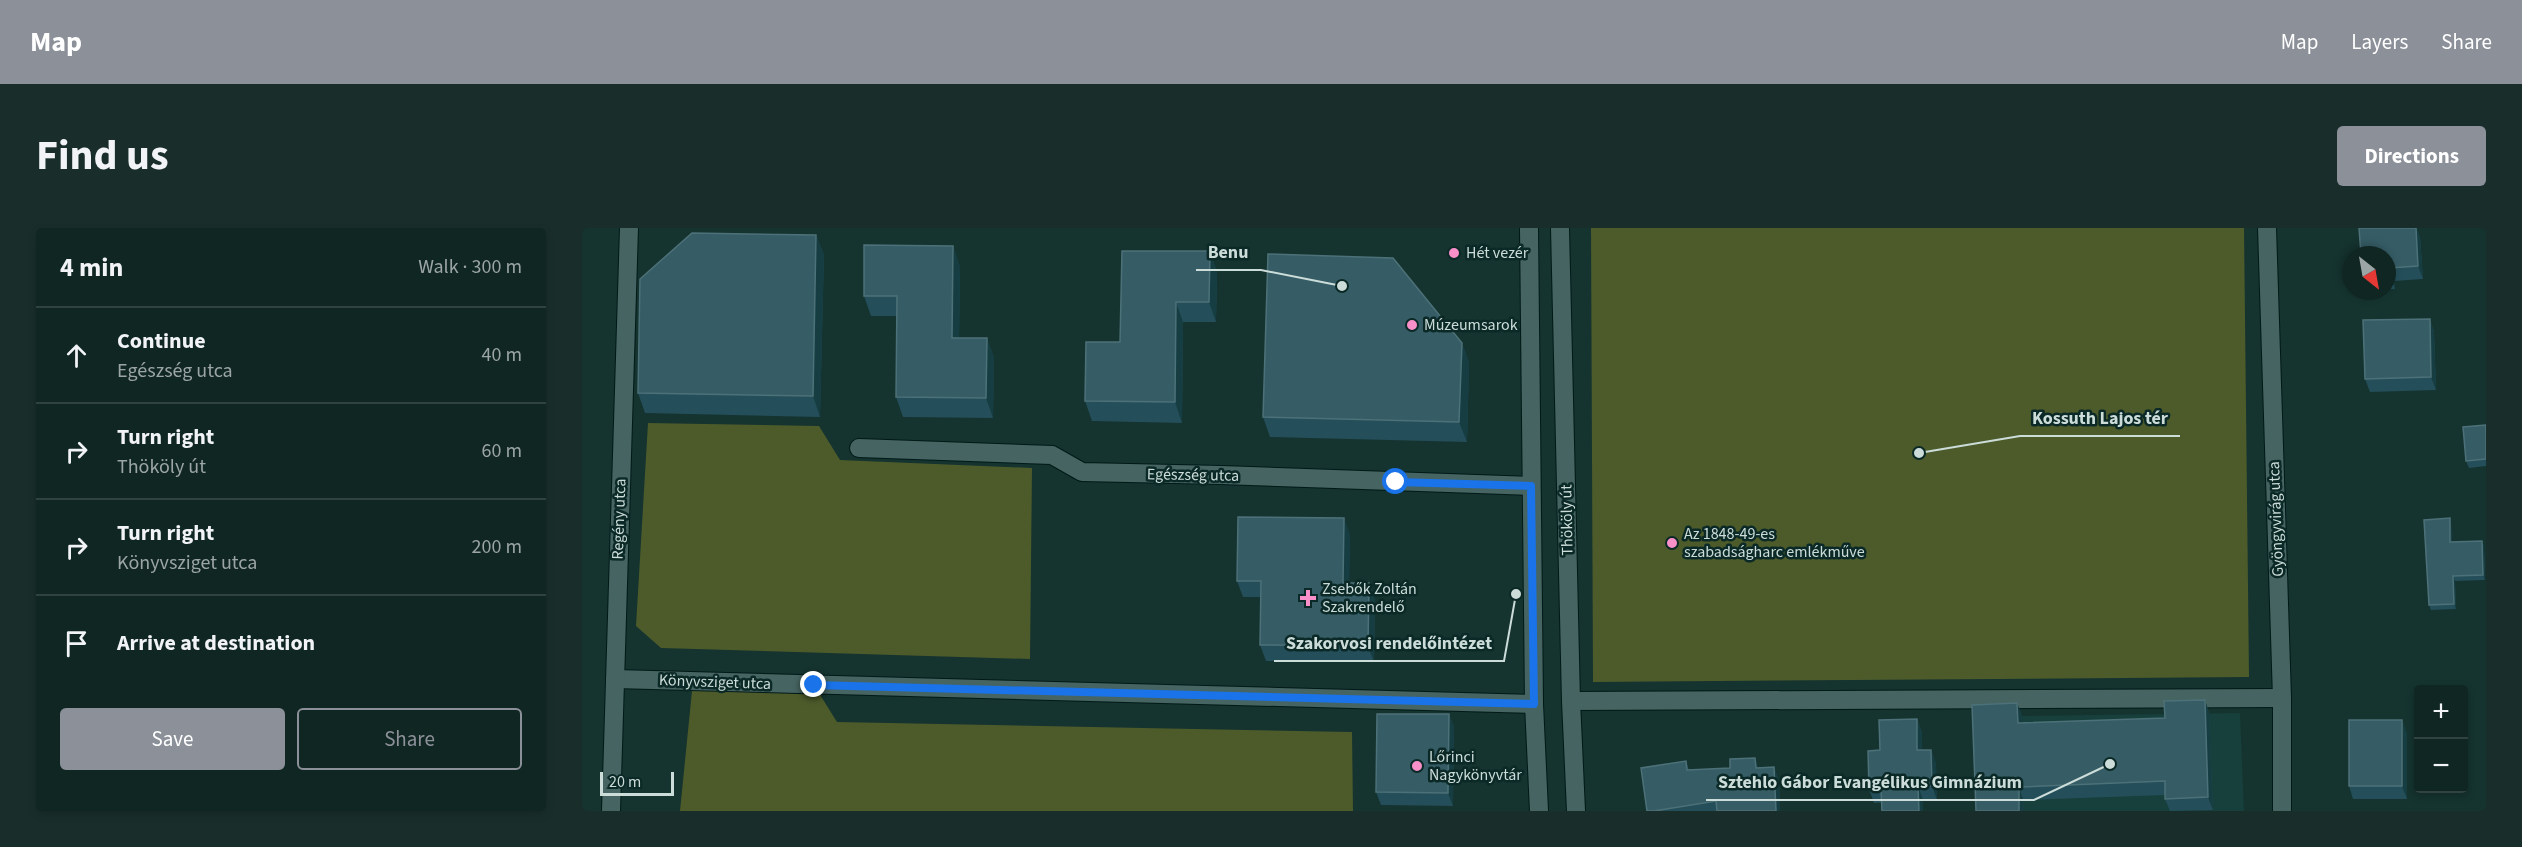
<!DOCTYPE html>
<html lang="en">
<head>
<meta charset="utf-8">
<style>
  :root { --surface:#102623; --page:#192e2b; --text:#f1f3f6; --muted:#9ca5a6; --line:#304341; --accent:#8c9099 }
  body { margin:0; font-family:"Source Sans 3",sans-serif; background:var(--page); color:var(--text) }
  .controls { position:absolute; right:18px; bottom:18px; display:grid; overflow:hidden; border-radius:6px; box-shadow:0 3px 9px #0003 }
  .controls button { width:54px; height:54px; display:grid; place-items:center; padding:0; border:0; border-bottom:2px solid var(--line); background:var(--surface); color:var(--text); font:30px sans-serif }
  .compass { position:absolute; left:1760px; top:18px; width:54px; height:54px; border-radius:50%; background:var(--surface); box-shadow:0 3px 9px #0003; rotate:149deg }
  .scale { position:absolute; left:18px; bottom:15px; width:74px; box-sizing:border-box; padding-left:6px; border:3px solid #cbdcd9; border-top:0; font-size:16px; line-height:21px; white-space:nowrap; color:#cbdcd9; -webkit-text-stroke:4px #0b2926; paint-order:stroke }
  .stop { position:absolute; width:18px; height:18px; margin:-14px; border:4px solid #1a73e8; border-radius:50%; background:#fff }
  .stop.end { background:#1a73e8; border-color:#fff; box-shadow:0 2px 6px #0008 }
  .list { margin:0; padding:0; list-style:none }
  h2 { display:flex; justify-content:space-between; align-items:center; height:78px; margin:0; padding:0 24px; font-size:26px }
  h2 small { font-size:20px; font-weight:400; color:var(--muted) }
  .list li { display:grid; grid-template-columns:39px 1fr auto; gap:18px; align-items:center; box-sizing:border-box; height:96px; padding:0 24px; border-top:2px solid var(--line) }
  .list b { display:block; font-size:22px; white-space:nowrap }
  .list p { margin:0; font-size:20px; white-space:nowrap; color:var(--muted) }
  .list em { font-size:20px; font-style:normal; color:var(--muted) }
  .actions { display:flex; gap:12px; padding:18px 24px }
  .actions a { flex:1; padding:14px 0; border:2px solid var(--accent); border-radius:6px; text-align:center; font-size:21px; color:var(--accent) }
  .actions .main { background:var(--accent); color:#fff }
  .icon { flex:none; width:33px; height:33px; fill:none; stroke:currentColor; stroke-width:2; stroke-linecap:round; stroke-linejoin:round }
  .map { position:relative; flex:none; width:1904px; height:583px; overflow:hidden; border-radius:6px }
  header { display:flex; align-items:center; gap:36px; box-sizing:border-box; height:84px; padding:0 30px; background:var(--accent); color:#fff }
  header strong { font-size:28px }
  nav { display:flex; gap:33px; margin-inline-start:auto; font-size:21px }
  .intro { display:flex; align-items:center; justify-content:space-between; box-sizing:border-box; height:144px; padding:0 36px }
  h1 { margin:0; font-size:42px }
  .button { padding:15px 27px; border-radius:6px; background:var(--accent); color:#fff; font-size:21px; font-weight:700 }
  main { display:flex; gap:36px; padding:0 36px }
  aside { flex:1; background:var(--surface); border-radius:6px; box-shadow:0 3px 9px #0003 }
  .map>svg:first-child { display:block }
</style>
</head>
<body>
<header>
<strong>Map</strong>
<nav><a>Map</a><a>Layers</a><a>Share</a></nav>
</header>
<div class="intro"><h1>Find us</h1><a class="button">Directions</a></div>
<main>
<aside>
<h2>4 min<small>Walk · 300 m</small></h2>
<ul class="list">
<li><svg class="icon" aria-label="ahead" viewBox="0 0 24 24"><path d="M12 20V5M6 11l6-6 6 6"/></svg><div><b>Continue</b><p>Egészség utca</p></div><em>40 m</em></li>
<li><svg class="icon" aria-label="right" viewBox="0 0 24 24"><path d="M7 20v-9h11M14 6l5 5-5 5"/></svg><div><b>Turn right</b><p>Thököly út</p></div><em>60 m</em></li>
<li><svg class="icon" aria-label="right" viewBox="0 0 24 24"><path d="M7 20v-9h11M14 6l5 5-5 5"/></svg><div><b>Turn right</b><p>Könyvsziget utca</p></div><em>200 m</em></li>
<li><svg class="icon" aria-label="arrive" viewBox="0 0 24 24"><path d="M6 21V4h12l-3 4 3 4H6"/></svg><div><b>Arrive at destination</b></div></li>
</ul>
<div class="actions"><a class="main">Save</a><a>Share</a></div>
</aside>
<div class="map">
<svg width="1904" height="583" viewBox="0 0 1904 583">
  <rect width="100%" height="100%" fill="#15332f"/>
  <!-- built -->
  <polygon fill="#173f3b" points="1658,485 1662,583 1398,583 1440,488"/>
  <!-- green -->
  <g fill="#4d5b2b">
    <polygon points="1009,0 1662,0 1667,449 1011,454"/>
    <polygon points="66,195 237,198 258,232 450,240 448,431 79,420 54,398"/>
    <polygon points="111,453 232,457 255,494 770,504 771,583 98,583"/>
  </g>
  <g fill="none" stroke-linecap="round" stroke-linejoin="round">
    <defs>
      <g id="street">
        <polyline points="947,0 952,476 957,583"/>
        <polyline points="978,0 989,473 994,583"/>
        <polyline points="1685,0 1700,470 1700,583"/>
        <polyline points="277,220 470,227 500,244 639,247 949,258"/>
        <polyline points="33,451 952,476"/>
        <polyline points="989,473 1700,470"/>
        <polyline points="29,583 47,0"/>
      </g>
    </defs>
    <!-- street casing -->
    <use href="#street" stroke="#001a18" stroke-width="20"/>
    <!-- street -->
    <use href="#street" stroke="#466461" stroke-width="18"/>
  </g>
  <!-- wall -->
  <g fill="#244e59">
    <polygon points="234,7 242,27 238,189 63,185 56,165"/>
    <polygon points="1838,8 1841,51 1812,53 1813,61 1805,61 1805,27"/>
    <polygon points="371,18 378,39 377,110 405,110 412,130 411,190 321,189 314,169 315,88 289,88 282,68"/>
    <polygon points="628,23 635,44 634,94 601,94 600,195 510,193 503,173 538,114"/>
    <polygon points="1848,91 1852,104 1854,162 1788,164 1783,151"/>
    <polygon points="880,115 887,135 885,214 688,209 681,189"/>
    <polygon points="1904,197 1904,238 1887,240 1884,233"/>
    <polygon points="1869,295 1870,314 1900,313 1902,318 1903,352 1873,353 1874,381 1849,382 1847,377"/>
    <polygon points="768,306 767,355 793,371 792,434 684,433 678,417 679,369 661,369 655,353"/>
    <polygon points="1623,472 1627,485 1631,582 1588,583 1583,571 1583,567 1441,572 1442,583 1394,583 1435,475 1440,488 1440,495 1583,490"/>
    <polygon points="867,486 872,499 871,578 799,577 794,564"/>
    <polygon points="1335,491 1340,505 1340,522 1349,522 1354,536 1355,572 1292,575 1287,561 1298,522"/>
    <polygon points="1825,505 1825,571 1771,571 1767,558"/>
    <polygon points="1104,533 1107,542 1192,539 1197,553 1198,583 1065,583"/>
  </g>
  <!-- shaded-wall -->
  <g fill="#163d42">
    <polygon points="1834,0 1835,0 1838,8 1841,51 1836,38"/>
    <polygon points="234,7 242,27 238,189 231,168"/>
    <polygon points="371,18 378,39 377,130 370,110"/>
    <polygon points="628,23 635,44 634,94 627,74"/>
    <polygon points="1807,40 1812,53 1813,61 1808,48"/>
    <polygon points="594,74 601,94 600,195 593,174"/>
    <polygon points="1848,91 1852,104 1854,162 1849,149"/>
    <polygon points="405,110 412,130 411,190 404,170"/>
    <polygon points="880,115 887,135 885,214 877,194"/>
    <polygon points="762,290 768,306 767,371 761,355"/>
    <polygon points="1868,290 1869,295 1870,319 1868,314"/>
    <polygon points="1900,313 1902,318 1903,352 1901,347"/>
    <polygon points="1871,348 1873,353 1874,381 1872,376"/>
    <polygon points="787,355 793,371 792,434 786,418"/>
    <polygon points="1623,472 1627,485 1631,582 1626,569"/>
    <polygon points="1435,475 1440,488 1441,508 1436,495"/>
    <polygon points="867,486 872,499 871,578 866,565"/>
    <polygon points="1335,491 1340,505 1340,536 1335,522"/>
    <polygon points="1820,492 1825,505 1825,571 1820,558"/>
    <polygon points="1349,522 1354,536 1355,572 1350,558"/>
    <polygon points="1173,530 1178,544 1174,540"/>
    <polygon points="1192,539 1197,553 1198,583 1194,583"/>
    <polygon points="1336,558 1341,572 1341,583 1337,583"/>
    <polygon points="1437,559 1441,572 1442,583 1437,583"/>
  </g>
  <!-- building -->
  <g fill="#365d66" stroke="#4d7178" stroke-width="1.5">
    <polygon points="1777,0 1834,0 1836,38 1807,40 1808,48 1805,48 1805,27 1779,27"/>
    <polygon points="110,5 234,7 231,168 56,165 58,51"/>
    <polygon points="282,17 371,18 370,110 405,110 404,170 314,169 315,68 282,68"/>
    <polygon points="540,23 628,23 627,74 594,74 593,174 503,173 504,114 538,114"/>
    <polygon points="686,26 811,30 880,115 877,194 681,189"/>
    <polygon points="1848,91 1849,149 1783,151 1781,92"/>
    <polygon points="1904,197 1904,231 1884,233 1881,199"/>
    <polygon points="656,289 762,290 761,355 787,355 786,418 678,417 679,353 655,353"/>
    <polygon points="1868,290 1868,314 1900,313 1901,347 1871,348 1872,376 1847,377 1842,292"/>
    <polygon points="1623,472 1626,569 1583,571 1583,553 1437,559 1437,583 1394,583 1390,477 1435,475 1436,495 1583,490 1582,473"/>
    <polygon points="795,486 867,486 866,565 794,564"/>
    <polygon points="1335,491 1335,522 1349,522 1350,558 1336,558 1337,583 1300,583 1299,561 1287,561 1286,523 1298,522 1297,492"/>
    <rect x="1767" y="492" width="53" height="66"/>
    <polygon points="1173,530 1174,540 1192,539 1194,583 1135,583 1134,573 1072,583 1065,583 1059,540 1104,533 1105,542 1148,540 1148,531"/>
  </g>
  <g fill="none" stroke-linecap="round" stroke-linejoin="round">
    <!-- route -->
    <polyline stroke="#1a73e8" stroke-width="8" points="232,457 952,476 949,258 814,254"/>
  </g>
  <!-- markers -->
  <g fill="#f990ca" stroke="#0b2926" stroke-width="2">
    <circle cx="872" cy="25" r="6"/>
    <circle cx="830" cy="97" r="6"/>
    <circle cx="1090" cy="315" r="6"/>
    <path d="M723 361h6v6h6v6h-6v6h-6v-6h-6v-6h6z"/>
    <circle cx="835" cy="538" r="6"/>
  </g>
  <g text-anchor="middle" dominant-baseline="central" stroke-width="5" stroke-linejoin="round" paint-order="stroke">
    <!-- poi labels -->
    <g font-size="16" fill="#cbdcd9" stroke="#0b2926" text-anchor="start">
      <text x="884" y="25">Hét vezér</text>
      <text x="842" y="97">Múzeumsarok</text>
      <text x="1102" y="306">Az 1848-49-es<tspan x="1102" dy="18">szabadságharc emlékműve</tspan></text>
      <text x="740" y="361">Zsebők Zoltán<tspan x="740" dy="18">Szakrendelő</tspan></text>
      <text x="847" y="529">Lőrinci<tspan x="847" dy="18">Nagykönyvtár</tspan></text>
    </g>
    <!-- street labels -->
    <g font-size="16" fill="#cbdcd9" stroke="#0b2926">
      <text transform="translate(611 247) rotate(1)">Egészség utca</text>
      <text transform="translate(37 291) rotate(-88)">Regény utca</text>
      <text transform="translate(1694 291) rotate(-92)">Gyöngyvirág utca</text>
      <text transform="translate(985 292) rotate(-91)">Thököly út</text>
      <text transform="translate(133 454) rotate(2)">Könyvsziget utca</text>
    </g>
  </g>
  <!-- callouts -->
  <path fill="none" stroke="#cbdcd9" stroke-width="2" d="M760 58L679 42H614M1337 225L1438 208H1598M934 366L922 433H692M1528 536L1452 572H1124"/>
  <g fill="#cbdcd9" stroke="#0b2926" stroke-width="2">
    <circle cx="760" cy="58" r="6"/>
    <circle cx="1337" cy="225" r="6"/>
    <circle cx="934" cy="366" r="6"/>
    <circle cx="1528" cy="536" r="6"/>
  </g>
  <g font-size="18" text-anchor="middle" font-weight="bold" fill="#cbdcd9" stroke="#0b2926" stroke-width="5" stroke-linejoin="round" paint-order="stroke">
    <text x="646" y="30">Benu</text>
    <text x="1518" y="196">Kossuth Lajos tér</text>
    <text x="807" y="421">Szakorvosi rendelőintézet</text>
    <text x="1288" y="560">Sztehlo Gábor Evangélikus Gimnázium</text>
  </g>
</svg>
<div class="controls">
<button>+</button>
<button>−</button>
</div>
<svg class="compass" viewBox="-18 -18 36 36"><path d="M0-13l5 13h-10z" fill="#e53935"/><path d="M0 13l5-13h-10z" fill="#9ca5a6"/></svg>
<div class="scale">20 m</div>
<div class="stop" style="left:814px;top:254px"></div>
<div class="stop end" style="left:232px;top:457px"></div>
</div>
</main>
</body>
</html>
